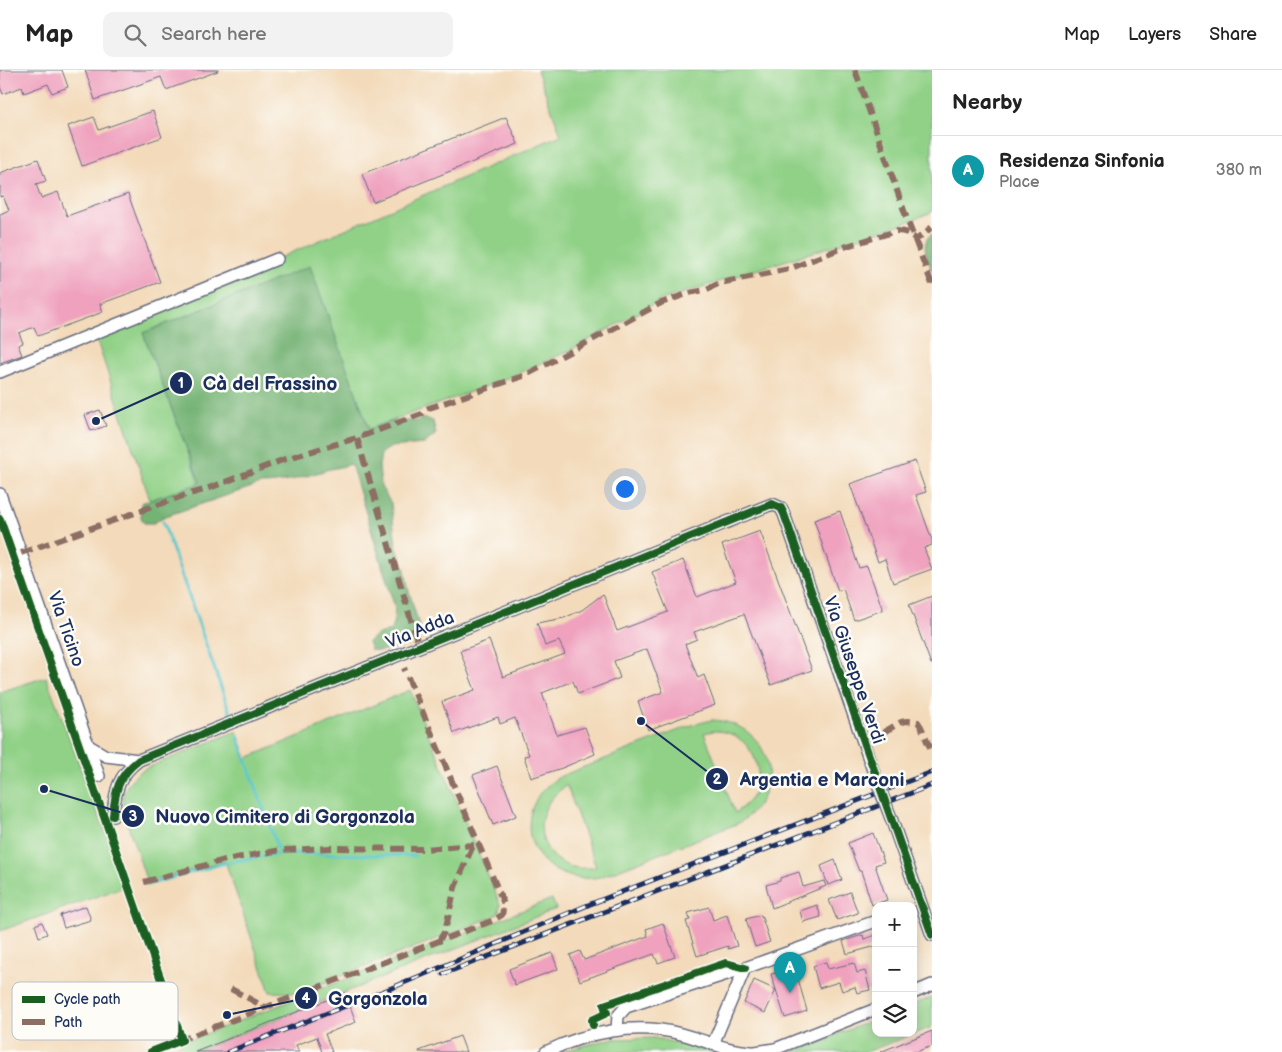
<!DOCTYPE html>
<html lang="en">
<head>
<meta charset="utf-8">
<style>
  :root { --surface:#fff; --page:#f2f2f2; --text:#222; --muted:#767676; --line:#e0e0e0; --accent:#b5179e }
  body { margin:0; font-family:"Balsamiq Sans",sans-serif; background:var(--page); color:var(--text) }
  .controls { position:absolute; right:15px; bottom:15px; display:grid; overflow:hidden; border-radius:10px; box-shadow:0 2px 12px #0003 }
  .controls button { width:45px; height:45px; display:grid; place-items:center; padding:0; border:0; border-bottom:1px solid var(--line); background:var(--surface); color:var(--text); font:25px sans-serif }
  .you { position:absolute; left:624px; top:418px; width:18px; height:18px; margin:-12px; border:4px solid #fff; border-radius:50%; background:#1a73e8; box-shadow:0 0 0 8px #1a73e833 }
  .badge { display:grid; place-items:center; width:32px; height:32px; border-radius:50%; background:var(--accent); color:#fff; font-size:16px; font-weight:700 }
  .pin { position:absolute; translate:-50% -41px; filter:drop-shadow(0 1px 2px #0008) }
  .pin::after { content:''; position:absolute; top:26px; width:18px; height:15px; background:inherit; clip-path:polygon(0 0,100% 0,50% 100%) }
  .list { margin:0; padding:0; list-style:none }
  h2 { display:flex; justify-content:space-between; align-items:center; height:65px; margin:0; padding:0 20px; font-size:21px }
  h2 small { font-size:16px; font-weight:400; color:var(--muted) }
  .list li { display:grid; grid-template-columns:32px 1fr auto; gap:15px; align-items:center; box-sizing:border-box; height:70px; padding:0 20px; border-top:1px solid var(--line) }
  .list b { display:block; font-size:19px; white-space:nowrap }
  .list p { margin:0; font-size:16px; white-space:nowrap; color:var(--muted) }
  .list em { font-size:16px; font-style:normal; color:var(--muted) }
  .icon { flex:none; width:28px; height:28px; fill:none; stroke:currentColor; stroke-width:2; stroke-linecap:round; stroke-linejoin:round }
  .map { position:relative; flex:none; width:932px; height:982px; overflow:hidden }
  header { display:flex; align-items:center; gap:30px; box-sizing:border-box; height:70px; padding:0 25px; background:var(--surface); border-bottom:1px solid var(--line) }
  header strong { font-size:24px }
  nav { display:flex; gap:28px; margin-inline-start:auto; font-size:18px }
  .search { width:350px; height:45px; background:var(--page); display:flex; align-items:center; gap:12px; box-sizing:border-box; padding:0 18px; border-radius:10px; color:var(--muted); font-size:19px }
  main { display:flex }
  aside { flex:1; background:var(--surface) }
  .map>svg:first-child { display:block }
</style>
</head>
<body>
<header>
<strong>Map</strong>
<div class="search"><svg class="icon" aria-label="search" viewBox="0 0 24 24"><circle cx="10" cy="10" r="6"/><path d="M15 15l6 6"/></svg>Search here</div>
<nav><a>Map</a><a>Layers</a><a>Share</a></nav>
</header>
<main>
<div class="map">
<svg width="932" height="982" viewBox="0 0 932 982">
  <rect width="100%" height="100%" fill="#fdfcf7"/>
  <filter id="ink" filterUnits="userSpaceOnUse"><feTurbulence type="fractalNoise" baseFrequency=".02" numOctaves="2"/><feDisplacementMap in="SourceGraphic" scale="10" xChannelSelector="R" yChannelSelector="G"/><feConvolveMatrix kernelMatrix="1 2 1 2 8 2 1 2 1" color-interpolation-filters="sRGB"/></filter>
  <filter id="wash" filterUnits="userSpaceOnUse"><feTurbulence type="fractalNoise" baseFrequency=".0096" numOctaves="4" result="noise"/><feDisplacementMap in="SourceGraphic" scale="20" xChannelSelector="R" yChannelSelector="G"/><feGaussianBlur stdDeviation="1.12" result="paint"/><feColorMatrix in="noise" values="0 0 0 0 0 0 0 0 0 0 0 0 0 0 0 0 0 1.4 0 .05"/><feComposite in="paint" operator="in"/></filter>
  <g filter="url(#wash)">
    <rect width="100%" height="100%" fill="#f3daba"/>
    <!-- green -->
    <g fill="#91d187" stroke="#568072" fill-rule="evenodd">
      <polygon points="537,0 932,0 932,142 905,153 661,230 571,280 498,312 369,359 310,197 143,263 200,414 150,430 96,268 561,65"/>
      <polygon points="46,607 126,816 0,861 0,622"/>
      <path d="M410 620 500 834 499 842 493 847 298 923 270 922 225 791 147 812C142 797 137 782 132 767 122 739 114 719 144 699L237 661 247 688Z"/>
      <path d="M712 650C772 653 789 721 739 753L600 807C550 817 511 771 538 726 544 717 553 711 561 706L692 655ZM713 661C720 661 728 662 735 666 756 678 765 706 752 727 748 733 741 738 735 743L704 663ZM566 716H567L596 797C543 808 520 745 566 716Z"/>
      <polygon points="552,829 556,839 194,982 159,982"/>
      <polygon points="932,927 932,957 866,982 789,982 830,970 830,967 876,949 876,963 913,963 913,935"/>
      <polygon points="655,968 715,982 559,982 610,969"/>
    </g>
    <!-- forest -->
    <g fill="#74b374" stroke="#487169">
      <path d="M932 164V201C928 190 919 172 932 164Z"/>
      <path d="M310 196 369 359 395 351H416L424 348 433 351 436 364 424 374 391 377 381 384 379 396 381 417 391 433 396 475 405 500 408 518 422 565 410 575 381 581 371 580 368 572 376 565 391 560 394 550 395 538 351 394C340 398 330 398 320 402 300 408 282 414 261 414L163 447 154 453H144L141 447V433L200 413 143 263Z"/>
    </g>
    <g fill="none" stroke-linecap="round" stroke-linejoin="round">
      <!-- stream -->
      <g stroke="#5bc8cf" stroke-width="3">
        <polyline points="163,452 230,643"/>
        <polyline points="238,667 278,779"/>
        <polyline points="147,815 225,793 281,783 415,786"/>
      </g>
    </g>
    <g id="blocks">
      <!-- building -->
      <g fill="#efa1be">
        <polygon points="0,0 62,0 68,17 52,23 48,14 24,23 22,17 3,24 0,17"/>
        <polygon points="85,0 218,0 218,1 166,20 161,7 95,30"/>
        <polygon points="153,41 162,67 82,96 68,56 94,47 99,60"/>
        <polygon points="506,47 518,74 373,132 362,104"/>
        <polygon points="38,89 46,111 36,114 41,128 58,122 67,146 128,124 160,212 100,234 103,242 38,266 34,257 19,263 23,273 18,275 22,285 0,293 0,144 9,140 3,126 0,127 0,103"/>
        <polygon points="100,340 106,356 91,361 85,345"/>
        <polygon points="915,391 926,422 916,425 932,470 932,475 924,478 932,499 893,513 885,489 878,492 850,414"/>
        <polygon points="840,441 859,498 867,496 883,540 854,550 843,519 838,521 814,450"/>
        <polygon points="760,461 812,600 771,615 744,544 694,562 697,569 685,574 698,608 704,605 715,635 648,660 638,631 663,622 647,579 614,591 620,608 578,624 573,611 542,623 557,665 585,657 595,684 562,698 531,708 524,686 529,685 515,648 500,654 498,647 454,663 442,632 475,620 460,581 489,570 503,607 565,584 559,571 545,576 537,553 564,548 582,540 603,524 617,561 668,542 652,502 683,490 697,527 736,512 722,475"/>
        <polygon points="932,526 932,594 931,594 909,535"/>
        <polygon points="497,696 516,746 493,755 473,705"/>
        <polygon points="873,763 884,792 875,795 887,830 872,835 861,801 859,801 848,773"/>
        <polygon points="835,790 842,810 828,815 821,796"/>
        <polygon points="799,802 803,817 824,811 826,816 772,838 766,815 780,811 780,808"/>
        <polygon points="850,822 858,843 837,850 829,830"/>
        <polygon points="817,835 821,847 803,852 800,841"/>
        <polygon points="86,836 91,850 64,858 60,845"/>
        <polygon points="709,837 713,850 727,845 737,876 728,879 728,876 697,886 686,851 690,850 688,843"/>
        <polygon points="761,845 770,872 755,877 746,849"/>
        <polygon points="42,852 47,864 39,867 35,855"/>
        <polygon points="663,853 675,887 658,893 654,884 580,911 570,885 580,881 584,890 648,866 646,859"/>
        <polygon points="863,865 864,869 876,865 876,876 847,884 843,871"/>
        <polygon points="552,883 558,899 515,915 509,899"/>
        <polygon points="826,892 828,899 854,893 857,903 865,901 870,920 857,923 855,917 842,921 839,912 819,918 813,896"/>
        <polygon points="795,898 807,941 785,948 771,904"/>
        <polygon points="754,910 776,920 765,943 744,933"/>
        <polygon points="345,923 356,952 325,964 332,982 322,982 317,967 296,975 299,982 195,982"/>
        <polygon points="932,961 932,976 916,982 880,982"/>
        <polygon points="460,966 466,982 419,982 419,981"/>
      </g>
    </g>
  </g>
  <g filter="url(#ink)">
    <use href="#blocks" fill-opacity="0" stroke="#676b7e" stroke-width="1"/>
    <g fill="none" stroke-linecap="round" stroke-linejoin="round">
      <defs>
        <g id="street">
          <polyline points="0,302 277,189"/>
          <polyline points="0,424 99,706"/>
          <polyline points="89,676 106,686 139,690"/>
          <path d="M113 746C115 720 118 706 139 690L772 434 781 438 784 444 876 709"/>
          <polyline points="891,748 932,865"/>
          <polyline points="913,923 932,915"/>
          <polyline points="617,960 618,946 626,937 745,898 876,851"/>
          <polyline points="713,974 745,898"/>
          <path d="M546 982C587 962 635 952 681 964 704 970 727 981 752 982"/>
          <polyline points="755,982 775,979 876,939"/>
        </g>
      </defs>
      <!-- street casing -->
      <use href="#street" stroke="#676b7e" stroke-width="14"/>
      <!-- street -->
      <use href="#street" stroke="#fff" stroke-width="11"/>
      <defs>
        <g id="rail">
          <polyline points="443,904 932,715"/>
          <polyline points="228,982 394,917 588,835 932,702"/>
        </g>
      </defs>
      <!-- rail casing -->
      <use href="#rail" stroke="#1b2f5e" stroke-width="5"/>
      <!-- rail -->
      <use href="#rail" stroke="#fdfcf7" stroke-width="3" stroke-dasharray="9" stroke-linecap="butt"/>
      <defs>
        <polyline id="street-bridge" points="876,709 891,748"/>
      </defs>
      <!-- street-bridge casing -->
      <use href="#street-bridge" stroke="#676b7e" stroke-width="14" stroke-linecap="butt"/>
      <!-- street-bridge -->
      <use href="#street-bridge" stroke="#fff" stroke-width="11"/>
      <!-- quiet -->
      <g stroke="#8d6e63" stroke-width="6" stroke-dasharray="12 6" stroke-linecap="butt">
        <polyline points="855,0 908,152 932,214"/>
        <polyline points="357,368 419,577"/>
        <path d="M21 483 183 426 204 420 285 389 357 368 422 344 426 339 526 305 661 233 689 223 705 220 720 213 789 199 847 176 896 161C905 161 910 163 916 170L932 157"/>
        <path d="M868 671 901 652 907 651 918 652C925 661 925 672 932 679"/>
        <polyline points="144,812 225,790 281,780 331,778 425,779 474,775"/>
        <polyline points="438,872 445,861 455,817 475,771"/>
        <polyline points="231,919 265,937"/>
        <polyline points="178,971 494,850 502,845 504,834 404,598"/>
      </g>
      <defs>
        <g id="cycleway">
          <polyline points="0,449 182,970 151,982"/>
          <path d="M113 746C115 720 118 706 139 690L772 434 781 438 784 444 932 865"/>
          <polyline points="593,955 592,950 607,943 604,935 726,893 745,898"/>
        </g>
      </defs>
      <!-- cycleway casing -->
      <use href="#cycleway" stroke="#fdfcf7" stroke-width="11"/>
      <!-- cycleway -->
      <use href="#cycleway" stroke="#1b5e20" stroke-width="8"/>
    </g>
  </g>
  <g text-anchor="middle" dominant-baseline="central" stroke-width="5" stroke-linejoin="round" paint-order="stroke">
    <!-- street labels -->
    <g font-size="18" fill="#1b2f5e" stroke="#fdfcf7">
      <text transform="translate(66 559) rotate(71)">Via Ticino</text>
      <text transform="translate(420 560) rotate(-22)">Via Adda</text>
      <text transform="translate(854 600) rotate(71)">Via Giuseppe Verdi</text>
    </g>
  </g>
  <!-- legend -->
  <rect x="12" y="912" width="166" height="58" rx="8" fill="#fdfcf7" stroke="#b9bec9" stroke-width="1"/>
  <rect x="22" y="926" width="23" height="7" fill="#1b5e20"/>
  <rect x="22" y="949" width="23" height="6" fill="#8d6e63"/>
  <g font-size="14" fill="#1b2f5e">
    <text x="54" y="934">Cycle path</text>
    <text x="54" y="957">Path</text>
  </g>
  <!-- callouts -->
  <path fill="none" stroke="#1b2f5e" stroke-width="2" d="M96 351L181 313M641 651L717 709M44 719L133 746M227 945L306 928"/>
  <g fill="#1b2f5e" stroke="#fdfcf7" stroke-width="2">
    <circle cx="96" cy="351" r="5"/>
    <circle cx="641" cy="651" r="5"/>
    <circle cx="44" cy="719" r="5"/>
    <circle cx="227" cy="945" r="5"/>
    <circle cx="181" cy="313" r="12"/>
    <circle cx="717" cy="709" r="12"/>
    <circle cx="133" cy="746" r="12"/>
    <circle cx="306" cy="928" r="12"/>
  </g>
  <g font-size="15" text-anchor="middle" font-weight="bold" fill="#fff">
    <text x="181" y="318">1</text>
    <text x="717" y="714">2</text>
    <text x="133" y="751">3</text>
    <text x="306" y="933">4</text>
  </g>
  <g font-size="19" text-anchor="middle" font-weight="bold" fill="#1b2f5e" stroke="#fdfcf7" stroke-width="5" stroke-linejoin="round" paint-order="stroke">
    <text x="270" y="320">Cà del Frassino</text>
    <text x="822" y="716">Argentia e Marconi</text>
    <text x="285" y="753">Nuovo Cimitero di Gorgonzola</text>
    <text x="378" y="935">Gorgonzola</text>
  </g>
</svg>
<div class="controls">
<button>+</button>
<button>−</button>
<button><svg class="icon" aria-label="layers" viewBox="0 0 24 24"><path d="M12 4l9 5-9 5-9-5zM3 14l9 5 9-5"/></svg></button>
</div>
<div class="you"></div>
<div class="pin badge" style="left:790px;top:923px;background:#0f9aa8">A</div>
</div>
<aside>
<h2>Nearby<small></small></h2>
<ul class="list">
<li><span class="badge" style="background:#0f9aa8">A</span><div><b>Residenza Sinfonia</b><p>Place</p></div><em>380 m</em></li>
</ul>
</aside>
</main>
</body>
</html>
